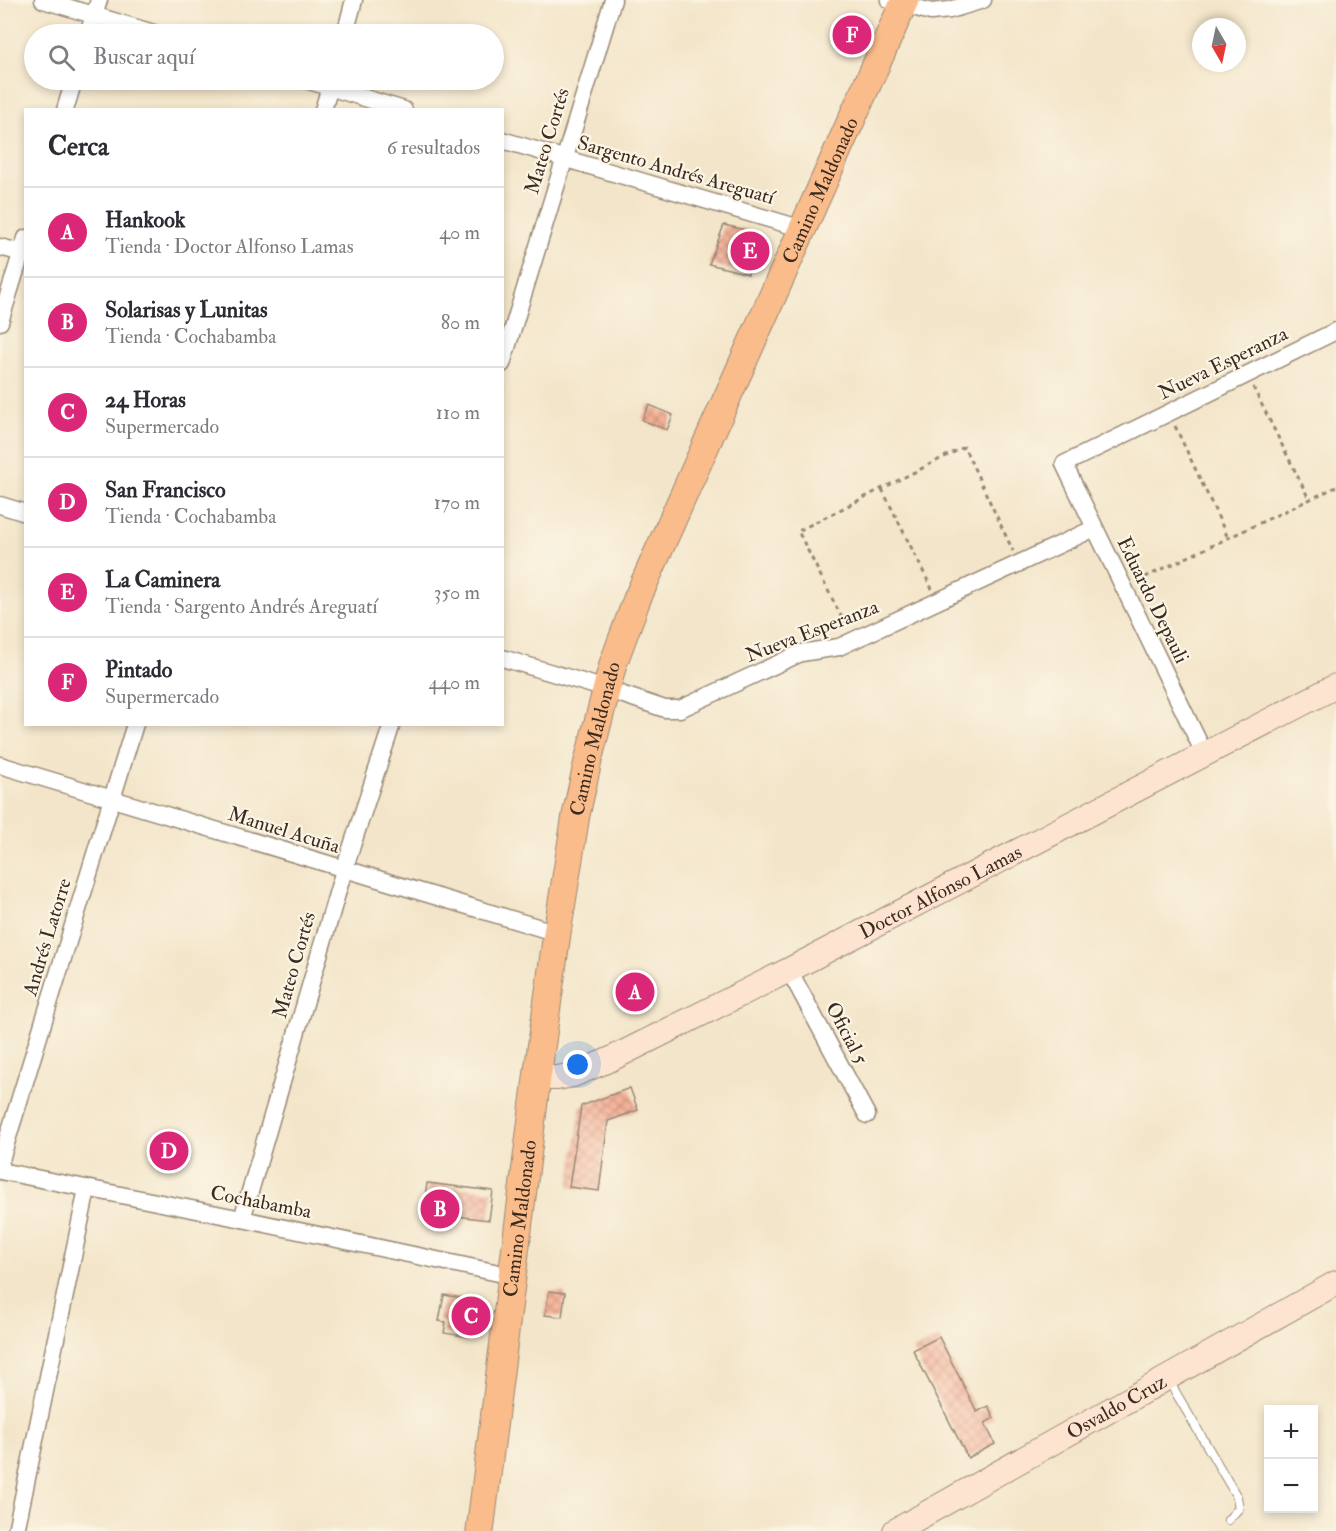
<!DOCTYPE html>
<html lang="es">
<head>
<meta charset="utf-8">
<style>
  :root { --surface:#fff; --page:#f2f2f3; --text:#2b2b33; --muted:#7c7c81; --line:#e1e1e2; --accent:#db2777 }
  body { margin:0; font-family:"IM FELL Double Pica",serif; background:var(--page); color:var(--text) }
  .controls { position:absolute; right:18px; bottom:18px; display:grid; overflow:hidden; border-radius:0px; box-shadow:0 3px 9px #0003 }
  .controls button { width:54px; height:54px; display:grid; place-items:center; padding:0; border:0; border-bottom:2px solid var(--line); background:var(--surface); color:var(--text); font:30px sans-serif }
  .compass { position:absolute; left:1192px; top:18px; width:54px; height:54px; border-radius:50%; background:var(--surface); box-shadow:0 3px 9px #0003; rotate:171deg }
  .you { position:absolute; left:578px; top:1065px; width:21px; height:21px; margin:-15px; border:4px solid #fff; border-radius:50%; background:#1a73e8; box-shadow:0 0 0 9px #1a73e833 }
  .badge { display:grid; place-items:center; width:39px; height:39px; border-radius:50%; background:var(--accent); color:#fff; font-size:20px; font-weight:700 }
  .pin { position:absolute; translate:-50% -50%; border:3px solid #fff; box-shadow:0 2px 6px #0006 }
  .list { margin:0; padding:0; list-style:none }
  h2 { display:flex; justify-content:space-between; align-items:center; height:78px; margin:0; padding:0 24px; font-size:26px }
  h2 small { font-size:20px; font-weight:400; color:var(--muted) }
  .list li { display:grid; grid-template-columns:39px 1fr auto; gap:18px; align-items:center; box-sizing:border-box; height:90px; padding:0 24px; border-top:2px solid var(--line) }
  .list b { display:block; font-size:22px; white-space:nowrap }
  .list p { margin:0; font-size:20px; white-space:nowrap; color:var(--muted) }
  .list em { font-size:20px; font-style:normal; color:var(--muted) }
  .icon { flex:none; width:33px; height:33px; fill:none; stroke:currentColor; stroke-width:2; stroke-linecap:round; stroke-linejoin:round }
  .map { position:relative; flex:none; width:1336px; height:1531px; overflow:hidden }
  .search { position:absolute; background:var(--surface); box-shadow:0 3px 9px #0003; left:24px; top:24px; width:480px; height:66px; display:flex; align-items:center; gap:15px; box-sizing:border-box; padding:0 21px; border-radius:33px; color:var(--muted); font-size:22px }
  .panel { position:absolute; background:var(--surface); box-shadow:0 3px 9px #0003; left:24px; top:108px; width:480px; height:618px; border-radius:0px }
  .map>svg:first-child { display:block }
</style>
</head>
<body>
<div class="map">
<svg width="1336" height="1531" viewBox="0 0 1336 1531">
  <defs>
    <pattern id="building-cross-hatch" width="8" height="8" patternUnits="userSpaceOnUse" patternTransform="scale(1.5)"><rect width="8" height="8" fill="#f5b096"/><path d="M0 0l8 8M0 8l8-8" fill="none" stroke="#c88f7a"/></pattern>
  </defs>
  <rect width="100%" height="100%" fill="#fcf5e5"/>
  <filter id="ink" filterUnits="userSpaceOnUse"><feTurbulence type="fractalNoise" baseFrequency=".0167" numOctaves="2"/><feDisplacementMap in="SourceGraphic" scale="12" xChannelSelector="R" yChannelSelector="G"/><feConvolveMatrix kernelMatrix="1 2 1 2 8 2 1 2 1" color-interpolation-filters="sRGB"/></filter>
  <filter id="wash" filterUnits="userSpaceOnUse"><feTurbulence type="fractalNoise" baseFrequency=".008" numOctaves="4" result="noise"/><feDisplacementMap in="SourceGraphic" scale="24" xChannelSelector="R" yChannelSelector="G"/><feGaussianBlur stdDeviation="1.35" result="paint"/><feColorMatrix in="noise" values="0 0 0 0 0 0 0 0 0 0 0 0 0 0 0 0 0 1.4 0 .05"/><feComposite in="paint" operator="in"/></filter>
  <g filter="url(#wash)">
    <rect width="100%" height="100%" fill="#f3e5c9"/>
    <g id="blocks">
      <!-- building -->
      <g fill="url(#building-cross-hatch)">
        <polygon points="724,225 754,232 761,240 748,274 709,264"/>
        <polygon points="649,405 673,415 667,430 642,420"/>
        <polygon points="618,982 653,986 651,1002 617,998"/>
        <polygon points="630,1088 638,1110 608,1121 599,1191 569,1187 581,1106"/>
        <polygon points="155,1139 185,1143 182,1163 152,1159"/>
        <polygon points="427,1183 493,1191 489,1220 423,1212"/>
        <polygon points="549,1291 565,1293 562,1317 545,1315"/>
        <polygon points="444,1295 475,1300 469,1337 444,1333 446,1322 439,1321"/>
        <polygon points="939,1337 977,1412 988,1406 994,1418 985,1423 995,1444 968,1458 913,1350"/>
      </g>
    </g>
  </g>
  <g filter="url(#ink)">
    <use href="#blocks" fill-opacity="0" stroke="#978874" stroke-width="1.5"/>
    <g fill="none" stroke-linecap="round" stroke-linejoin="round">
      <defs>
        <polyline id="lane" points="1169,1381 1237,1497 1239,1508 1228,1520"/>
        <g id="street">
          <polyline points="43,0 157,34"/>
          <polyline points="889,0 931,12 950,10 983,0"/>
          <polyline points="88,34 99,0"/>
          <polyline points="345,34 354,0"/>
          <polyline points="306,80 404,110"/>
          <polyline points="65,110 74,80"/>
          <polyline points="323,110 332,80"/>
          <polyline points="502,140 803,229"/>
          <polyline points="0,247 26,254"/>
          <polyline points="0,322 26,238"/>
          <polyline points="502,364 613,0"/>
          <polyline points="0,505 26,513"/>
          <polyline points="502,658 606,689 665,709 680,709 801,653 839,647 1095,528"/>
          <polyline points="1205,755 1064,464 1336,331"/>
          <polyline points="0,765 557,933"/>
          <polyline points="789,970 867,1115"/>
          <polyline points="0,1163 135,724"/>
          <polyline points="0,1171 242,1219 513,1276"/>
          <polyline points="242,1219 344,870 392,724"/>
          <polyline points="16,1531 87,1189"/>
        </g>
        <g id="secondary">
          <path id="s1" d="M537 1078H557L573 1075 611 1059 789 970 1336 686"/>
          <path id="s2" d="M895 1531 1336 1283"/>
        </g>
        <g id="primary">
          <path id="s3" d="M480 1531 537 1078 557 933 576 815 588 761 613 664 637 599 905 0"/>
        </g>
      </defs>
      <!-- lane casing -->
      <use href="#lane" stroke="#978874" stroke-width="10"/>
      <!-- street casing -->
      <use href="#street" stroke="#978874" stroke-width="19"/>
      <!-- secondary casing -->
      <use href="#secondary" stroke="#978874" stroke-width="26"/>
      <!-- primary casing -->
      <use href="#primary" stroke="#978874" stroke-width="29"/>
      <!-- path -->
      <g stroke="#978874" stroke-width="3" stroke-dasharray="4.5 4.5" stroke-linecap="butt">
        <polyline points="1253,387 1309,499"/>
        <polyline points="1175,426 1228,538"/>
        <polyline points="882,489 932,589"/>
        <polyline points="1137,581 1336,487"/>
        <polyline points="846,626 798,531 964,447 1013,551"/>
      </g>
      <!-- lane -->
      <use href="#lane" stroke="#fff" stroke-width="8"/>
      <!-- street -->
      <use href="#street" stroke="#fff" stroke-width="16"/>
      <!-- secondary -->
      <use href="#secondary" stroke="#fde4d1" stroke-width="24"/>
      <!-- primary -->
      <use href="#primary" stroke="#fabc8b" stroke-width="27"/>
    </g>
  </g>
  <g text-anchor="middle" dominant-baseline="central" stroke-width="4.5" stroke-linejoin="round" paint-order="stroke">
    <!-- street labels -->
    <g font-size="20" fill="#3b2a1e" stroke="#fcf5e5">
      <text transform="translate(547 141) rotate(-73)">Mateo Cortés</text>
      <text transform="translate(676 170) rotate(16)">Sargento Andrés Areguatí</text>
      <text stroke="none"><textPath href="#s3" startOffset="1395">Camino Maldonado</textPath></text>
      <text transform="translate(1223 363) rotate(-26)">Nueva Esperanza</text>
      <text transform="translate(1153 600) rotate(64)">Eduardo Depauli</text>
      <text transform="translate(812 631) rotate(-21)">Nueva Esperanza</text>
      <text stroke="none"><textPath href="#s3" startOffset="801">Camino Maldonado</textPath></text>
      <text transform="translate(284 830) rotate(17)">Manuel Acuña</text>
      <text stroke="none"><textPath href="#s1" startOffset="447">Doctor Alfonso Lamas</textPath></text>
      <text transform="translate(47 937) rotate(-73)">Andrés Latorre</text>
      <text transform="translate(294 965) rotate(-74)">Mateo Cortés</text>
      <text transform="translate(847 1033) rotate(62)">Oficial 5</text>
      <text transform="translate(261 1202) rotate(11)">Cochabamba</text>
      <text stroke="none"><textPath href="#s3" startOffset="315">Camino Maldonado</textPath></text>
      <text stroke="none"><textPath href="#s2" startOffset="254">Osvaldo Cruz</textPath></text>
    </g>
  </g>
</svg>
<div class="controls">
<button>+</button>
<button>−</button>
</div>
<svg class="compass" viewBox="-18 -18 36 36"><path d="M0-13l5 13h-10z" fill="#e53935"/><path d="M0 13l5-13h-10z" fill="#7c7c81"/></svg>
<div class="you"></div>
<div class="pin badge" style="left:635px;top:992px">A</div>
<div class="pin badge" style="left:440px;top:1209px">B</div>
<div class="pin badge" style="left:471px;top:1316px">C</div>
<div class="pin badge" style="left:169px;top:1151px">D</div>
<div class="pin badge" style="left:750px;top:251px">E</div>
<div class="pin badge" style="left:852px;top:35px">F</div>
<div class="search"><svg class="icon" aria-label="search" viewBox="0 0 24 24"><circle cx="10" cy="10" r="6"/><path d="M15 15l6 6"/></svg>Buscar aquí</div>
<section class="panel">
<h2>Cerca<small>6 resultados</small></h2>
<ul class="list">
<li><span class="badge">A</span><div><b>Hankook</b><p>Tienda · Doctor Alfonso Lamas</p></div><em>40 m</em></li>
<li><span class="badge">B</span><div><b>Solarisas y Lunitas</b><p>Tienda · Cochabamba</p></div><em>80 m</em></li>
<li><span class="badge">C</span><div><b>24 Horas</b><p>Supermercado</p></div><em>110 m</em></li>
<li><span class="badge">D</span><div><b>San Francisco</b><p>Tienda · Cochabamba</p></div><em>170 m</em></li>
<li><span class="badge">E</span><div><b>La Caminera</b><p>Tienda · Sargento Andrés Areguatí</p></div><em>350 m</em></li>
<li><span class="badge">F</span><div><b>Pintado</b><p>Supermercado</p></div><em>440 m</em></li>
</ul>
</section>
</div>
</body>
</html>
